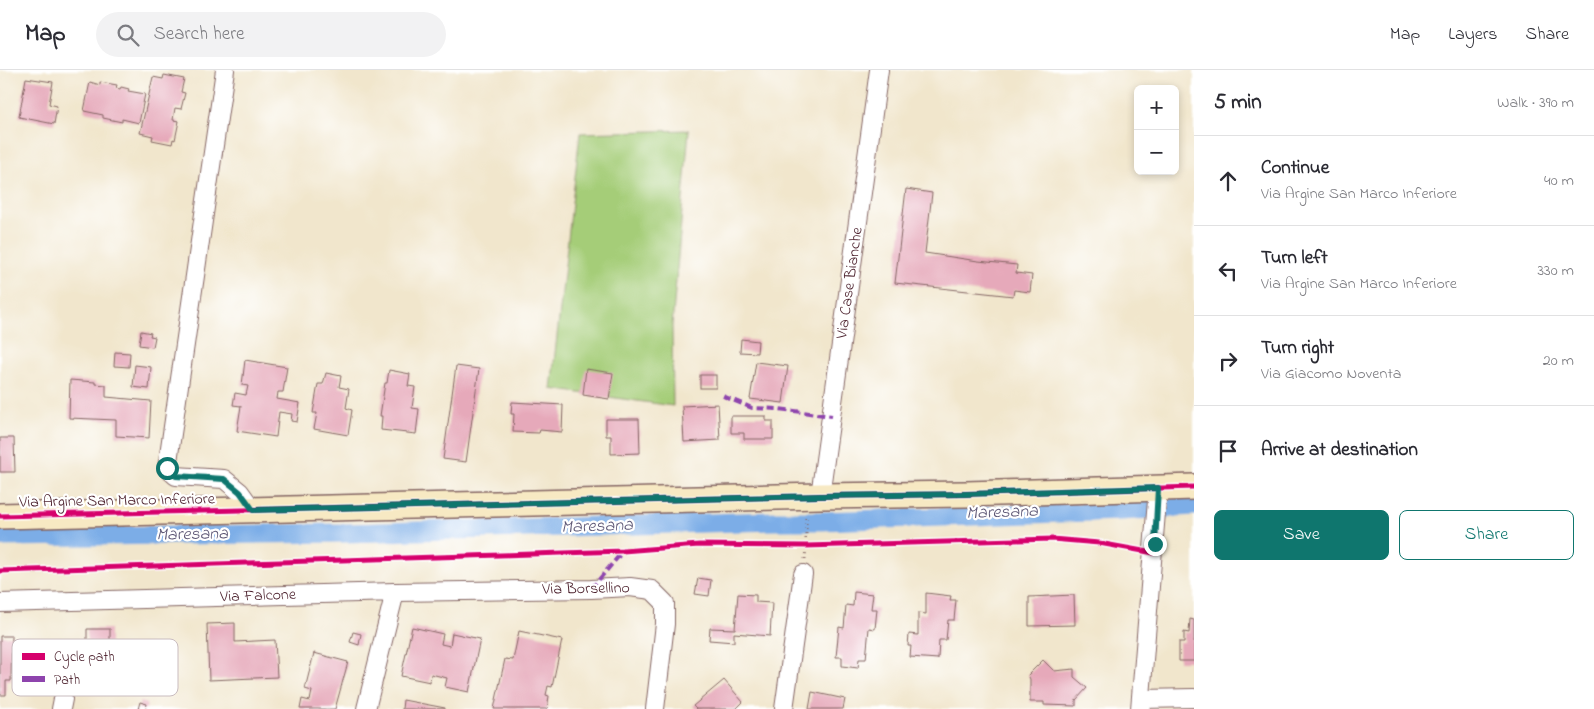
<!DOCTYPE html>
<html lang="en">
<head>
<meta charset="utf-8">
<style>
  :root { --surface:#fff; --page:#f2f2f3; --text:#2b2b33; --muted:#7c7c81; --line:#e1e1e2; --accent:#0f766e }
  body { margin:0; font-family:"Indie Flower",sans-serif; background:var(--page); color:var(--text) }
  .controls { position:absolute; right:15px; top:15px; display:grid; overflow:hidden; border-radius:8px; box-shadow:0 2px 8px #0003 }
  .controls button { width:45px; height:45px; display:grid; place-items:center; padding:0; border:0; border-bottom:1px solid var(--line); background:var(--surface); color:var(--text); font:25px sans-serif }
  .stop { position:absolute; width:15px; height:15px; margin:-11px; border:4px solid #0f766e; border-radius:50%; background:#fff }
  .stop.end { background:#0f766e; border-color:#fff; box-shadow:0 1px 5px #0008 }
  .list { margin:0; padding:0; list-style:none }
  h2 { display:flex; justify-content:space-between; align-items:center; height:65px; margin:0; padding:0 20px; font-size:21px }
  h2 small { font-size:16px; font-weight:400; color:var(--muted) }
  .list li { display:grid; grid-template-columns:32px 1fr auto; gap:15px; align-items:center; box-sizing:border-box; height:90px; padding:0 20px; border-top:1px solid var(--line) }
  .list b { display:block; font-size:19px; white-space:nowrap }
  .list p { margin:0; font-size:16px; white-space:nowrap; color:var(--muted) }
  .list em { font-size:16px; font-style:normal; color:var(--muted) }
  .actions { display:flex; gap:10px; padding:15px 20px }
  .actions a { flex:1; padding:11px 0; border:1px solid var(--accent); border-radius:8px; text-align:center; font-size:18px; color:var(--accent) }
  .actions .main { background:var(--accent); color:#fff }
  .icon { flex:none; width:28px; height:28px; fill:none; stroke:currentColor; stroke-width:2; stroke-linecap:round; stroke-linejoin:round }
  .map { position:relative; flex:none; width:1194px; height:639px; overflow:hidden }
  header { display:flex; align-items:center; gap:30px; box-sizing:border-box; height:70px; padding:0 25px; background:var(--surface); border-bottom:1px solid var(--line) }
  header strong { font-size:24px }
  nav { display:flex; gap:28px; margin-inline-start:auto; font-size:18px }
  .search { width:350px; height:45px; background:var(--page); display:flex; align-items:center; gap:12px; box-sizing:border-box; padding:0 18px; border-radius:28px; color:var(--muted); font-size:19px }
  main { display:flex }
  aside { flex:1; background:var(--surface) }
  .map>svg:first-child { display:block }
</style>
</head>
<body>
<header>
<strong>Map</strong>
<div class="search"><svg class="icon" aria-label="search" viewBox="0 0 24 24"><circle cx="10" cy="10" r="6"/><path d="M15 15l6 6"/></svg>Search here</div>
<nav><a>Map</a><a>Layers</a><a>Share</a></nav>
</header>
<main>
<div class="map">
<svg width="1194" height="639" viewBox="0 0 1194 639">
  <rect width="100%" height="100%" fill="#fff"/>
  <filter id="ink" filterUnits="userSpaceOnUse"><feTurbulence type="fractalNoise" baseFrequency=".02" numOctaves="2"/><feDisplacementMap in="SourceGraphic" scale="10" xChannelSelector="R" yChannelSelector="G"/><feConvolveMatrix kernelMatrix="1 2 1 2 8 2 1 2 1" color-interpolation-filters="sRGB"/></filter>
  <filter id="wash" filterUnits="userSpaceOnUse"><feTurbulence type="fractalNoise" baseFrequency=".0096" numOctaves="4" result="noise"/><feDisplacementMap in="SourceGraphic" scale="20" xChannelSelector="R" yChannelSelector="G"/><feGaussianBlur stdDeviation="1.12" result="paint"/><feColorMatrix in="noise" values="0 0 0 0 0 0 0 0 0 0 0 0 0 0 0 0 0 1.4 0 .05"/><feComposite in="paint" operator="in"/></filter>
  <g filter="url(#wash)">
    <rect width="100%" height="100%" fill="#f1e6cc"/>
    <!-- green -->
    <polygon fill="#a5cd78" stroke="#787652" points="689,60 672,256 673,336 551,319 580,63"/>
    <g fill="none" stroke-linecap="round" stroke-linejoin="round">
      <!-- canal -->
      <polyline stroke="#7bade7" stroke-width="19" points="0,467 347,463 777,451 822,451 1121,441 1194,436"/>
    </g>
    <g id="blocks">
      <!-- building -->
      <g fill="#e6a9ba">
        <polygon points="164,5 184,9 181,22 185,23 181,39 175,38 173,50 179,51 175,70 173,69 172,74 152,70 153,66 140,63 153,7 163,9"/>
        <polygon points="26,8 53,12 49,34 57,36 54,54 19,47"/>
        <polygon points="90,12 100,15 100,12 117,15 116,18 120,19 121,17 129,19 128,21 145,24 139,53 122,49 122,52 103,48 103,45 84,41"/>
        <polygon points="906,119 932,123 925,183 978,191 1017,195 1016,203 1032,205 1030,222 1014,220 1013,226 895,213"/>
        <polygon points="141,261 151,263 150,266 155,267 153,277 139,275"/>
        <polygon points="741,269 758,271 757,283 740,282"/>
        <polygon points="115,282 130,283 129,297 114,296"/>
        <polygon points="245,290 287,297 283,322 278,322 277,329 300,333 297,352 291,351 292,344 279,342 276,367 237,361 241,336 233,335 235,323 246,325 248,316 242,315"/>
        <polygon points="756,292 788,296 783,333 750,329"/>
        <polygon points="135,295 151,297 149,319 133,317"/>
        <polygon points="456,296 479,299 466,392 443,389"/>
        <polygon points="586,299 613,303 609,329 583,325"/>
        <polygon points="389,300 410,304 408,316 415,317 412,338 419,339 416,364 381,360 382,346 380,346 385,313 387,313"/>
        <polygon points="326,303 341,306 339,317 349,319 346,338 352,340 348,365 314,359 317,343 313,343 318,314 323,314"/>
        <rect x="700" y="305" width="16" height="13"/>
        <polygon points="70,310 95,312 95,314 106,315 106,327 151,331 149,368 116,366 116,350 69,348"/>
        <polygon points="512,332 563,335 562,362 540,360 539,363 513,362 514,344 511,344"/>
        <polygon points="718,334 720,370 684,372 682,336"/>
        <polygon points="731,346 766,346 766,351 773,351 773,369 744,369 744,363 731,363"/>
        <polygon points="606,349 639,349 640,383 611,384 611,366 606,366"/>
        <polygon points="0,368 14,368 15,402 0,402"/>
        <polygon points="698,508 711,510 709,526 695,524"/>
        <polygon points="854,522 873,524 871,539 877,539 875,559 869,558 866,589 859,589 858,598 842,596 842,587 836,587 839,557 844,558 846,535 853,536"/>
        <polygon points="926,523 951,526 950,530 956,530 954,550 948,550 946,570 939,570 938,589 910,587 911,576 908,576 909,564 918,565 918,543 926,544"/>
        <polygon points="738,524 756,525 756,532 772,533 770,566 734,563 734,572 709,570 710,558 735,559"/>
        <polygon points="1074,525 1075,555 1029,556 1029,527"/>
        <polygon points="1190,549 1194,550 1194,591 1179,591 1179,572 1184,572 1184,562 1189,563"/>
        <polygon points="235,553 235,572 275,570 277,607 209,610 207,554"/>
        <polygon points="412,557 443,564 441,574 450,576 452,563 480,569 469,622 445,617 447,608 431,604 430,612 401,606"/>
        <polygon points="87,559 110,559 110,608 46,609 46,576 87,576"/>
        <polygon points="519,561 562,570 552,617 548,616 546,625 549,626 547,639 494,639 505,589 513,590"/>
        <polygon points="353,562 361,564 359,575 350,572"/>
        <polygon points="0,566 12,566 11,611 6,611 6,625 0,625"/>
        <polygon points="314,583 348,592 335,639 300,639 302,629 310,631 312,621 305,619"/>
        <polygon points="1043,590 1054,601 1074,599 1074,607 1087,618 1076,630 1076,636 1044,635 1044,632 1030,632 1030,609 1028,605"/>
        <polygon points="724,610 743,632 736,639 696,639 693,636"/>
        <polygon points="812,622 845,629 843,639 809,639"/>
        <polygon points="403,630 445,638 445,639 402,639"/>
        <polygon points="140,632 147,634 146,639 138,639"/>
      </g>
    </g>
  </g>
  <g filter="url(#ink)">
    <use href="#blocks" fill-opacity="0" stroke="#846563" stroke-width="1"/>
    <g fill="none" stroke-linecap="round" stroke-linejoin="round">
      <defs>
        <g id="street">
          <polyline points="225,0 167,398 176,406 224,409 240,422 253,440"/>
          <polyline points="820,426 879,0"/>
          <polyline points="395,522 591,519 630,517 652,520 665,533 665,554 655,639"/>
          <polyline points="0,533 395,522 366,639"/>
          <polyline points="1142,629 1194,628"/>
          <polyline points="61,639 63,629"/>
          <polyline points="784,639 803,504"/>
          <polyline points="1140,639 1158,418"/>
        </g>
        <polyline id="secondary" points="0,446 820,426 966,424 1194,417"/>
      </defs>
      <!-- street casing -->
      <use href="#street" stroke="#846563" stroke-width="20"/>
      <!-- secondary casing -->
      <use href="#secondary" stroke="#846563" stroke-width="28"/>
      <!-- path -->
      <polyline stroke="#846563" stroke-width="3" stroke-dasharray="1 4" stroke-linecap="butt" points="805,489 806,476 806,448"/>
      <!-- street -->
      <use href="#street" stroke="#fff" stroke-width="18"/>
      <!-- secondary -->
      <use href="#secondary" stroke="#f7e9c3" stroke-width="25"/>
      <!-- quiet -->
      <g stroke="#8e44ad" stroke-width="4" stroke-dasharray="8 4" stroke-linecap="butt">
        <polyline points="723,326 752,338 779,339 832,346"/>
        <polyline points="591,519 623,481"/>
      </g>
      <defs>
        <g id="cycleway">
          <polyline points="0,446 820,426 966,424 1194,417"/>
          <polyline points="0,501 623,481 699,475 806,476 1052,469 1099,473 1154,483"/>
        </g>
      </defs>
      <!-- cycleway casing -->
      <use href="#cycleway" stroke="#fff" stroke-width="8"/>
      <!-- cycleway -->
      <use href="#cycleway" stroke="#d6006c" stroke-width="5"/>
    </g>
  </g>
  <g fill="none" stroke-linecap="round" stroke-linejoin="round" filter="url(#ink)">
    <!-- route -->
    <polyline stroke="#0f766e" stroke-width="6" points="167,398 176,406 224,409 240,422 253,440 820,426 966,424 1158,418 1155,474"/>
  </g>
  <g text-anchor="middle" dominant-baseline="central" stroke-width="4.5" stroke-linejoin="round" paint-order="stroke">
    <!-- street labels -->
    <g font-size="16" fill="#4a1f2b" stroke="#fff">
      <text transform="translate(850 213) rotate(-82)">Via Case Bianche</text>
      <text transform="translate(117 431) rotate(-1)">Via Argine San Marco Inferiore</text>
      <text transform="translate(586 519) rotate(-1)">Via Borsellino</text>
      <text transform="translate(258 526) rotate(-2)">Via Falcone</text>
    </g>
    <!-- water labels -->
    <g font-size="18" font-style="italic" fill="#5e5876" stroke="#fff">
      <text transform="translate(1002 443) rotate(-2)">Maresana</text>
      <text transform="translate(597 457) rotate(-2)">Maresana</text>
      <text transform="translate(192 465) rotate(-1)">Maresana</text>
    </g>
  </g>
  <!-- legend -->
  <rect x="12" y="569" width="166" height="57" rx="8" fill="#fff" stroke="#c9bcbf" stroke-width="1"/>
  <rect x="22" y="583" width="23" height="7" fill="#d6006c"/>
  <rect x="22" y="606" width="23" height="6" fill="#8e44ad"/>
  <g font-size="14" fill="#4a1f2b">
    <text x="54" y="591">Cycle path</text>
    <text x="54" y="614">Path</text>
  </g>
</svg>
<div class="controls">
<button>+</button>
<button>−</button>
</div>
<div class="stop" style="left:167px;top:398px"></div>
<div class="stop end" style="left:1155px;top:474px"></div>
</div>
<aside>
<h2>5 min<small>Walk · 390 m</small></h2>
<ul class="list">
<li><svg class="icon" aria-label="ahead" viewBox="0 0 24 24"><path d="M12 20V5M6 11l6-6 6 6"/></svg><div><b>Continue</b><p>Via Argine San Marco Inferiore</p></div><em>40 m</em></li>
<li><svg class="icon" aria-label="left" viewBox="0 0 24 24"><path d="M17 20v-9H6M10 6l-5 5 5 5"/></svg><div><b>Turn left</b><p>Via Argine San Marco Inferiore</p></div><em>330 m</em></li>
<li><svg class="icon" aria-label="right" viewBox="0 0 24 24"><path d="M7 20v-9h11M14 6l5 5-5 5"/></svg><div><b>Turn right</b><p>Via Giacomo Noventa</p></div><em>20 m</em></li>
<li><svg class="icon" aria-label="arrive" viewBox="0 0 24 24"><path d="M6 21V4h12l-3 4 3 4H6"/></svg><div><b>Arrive at destination</b></div></li>
</ul>
<div class="actions"><a class="main">Save</a><a>Share</a></div>
</aside>
</main>
</body>
</html>
